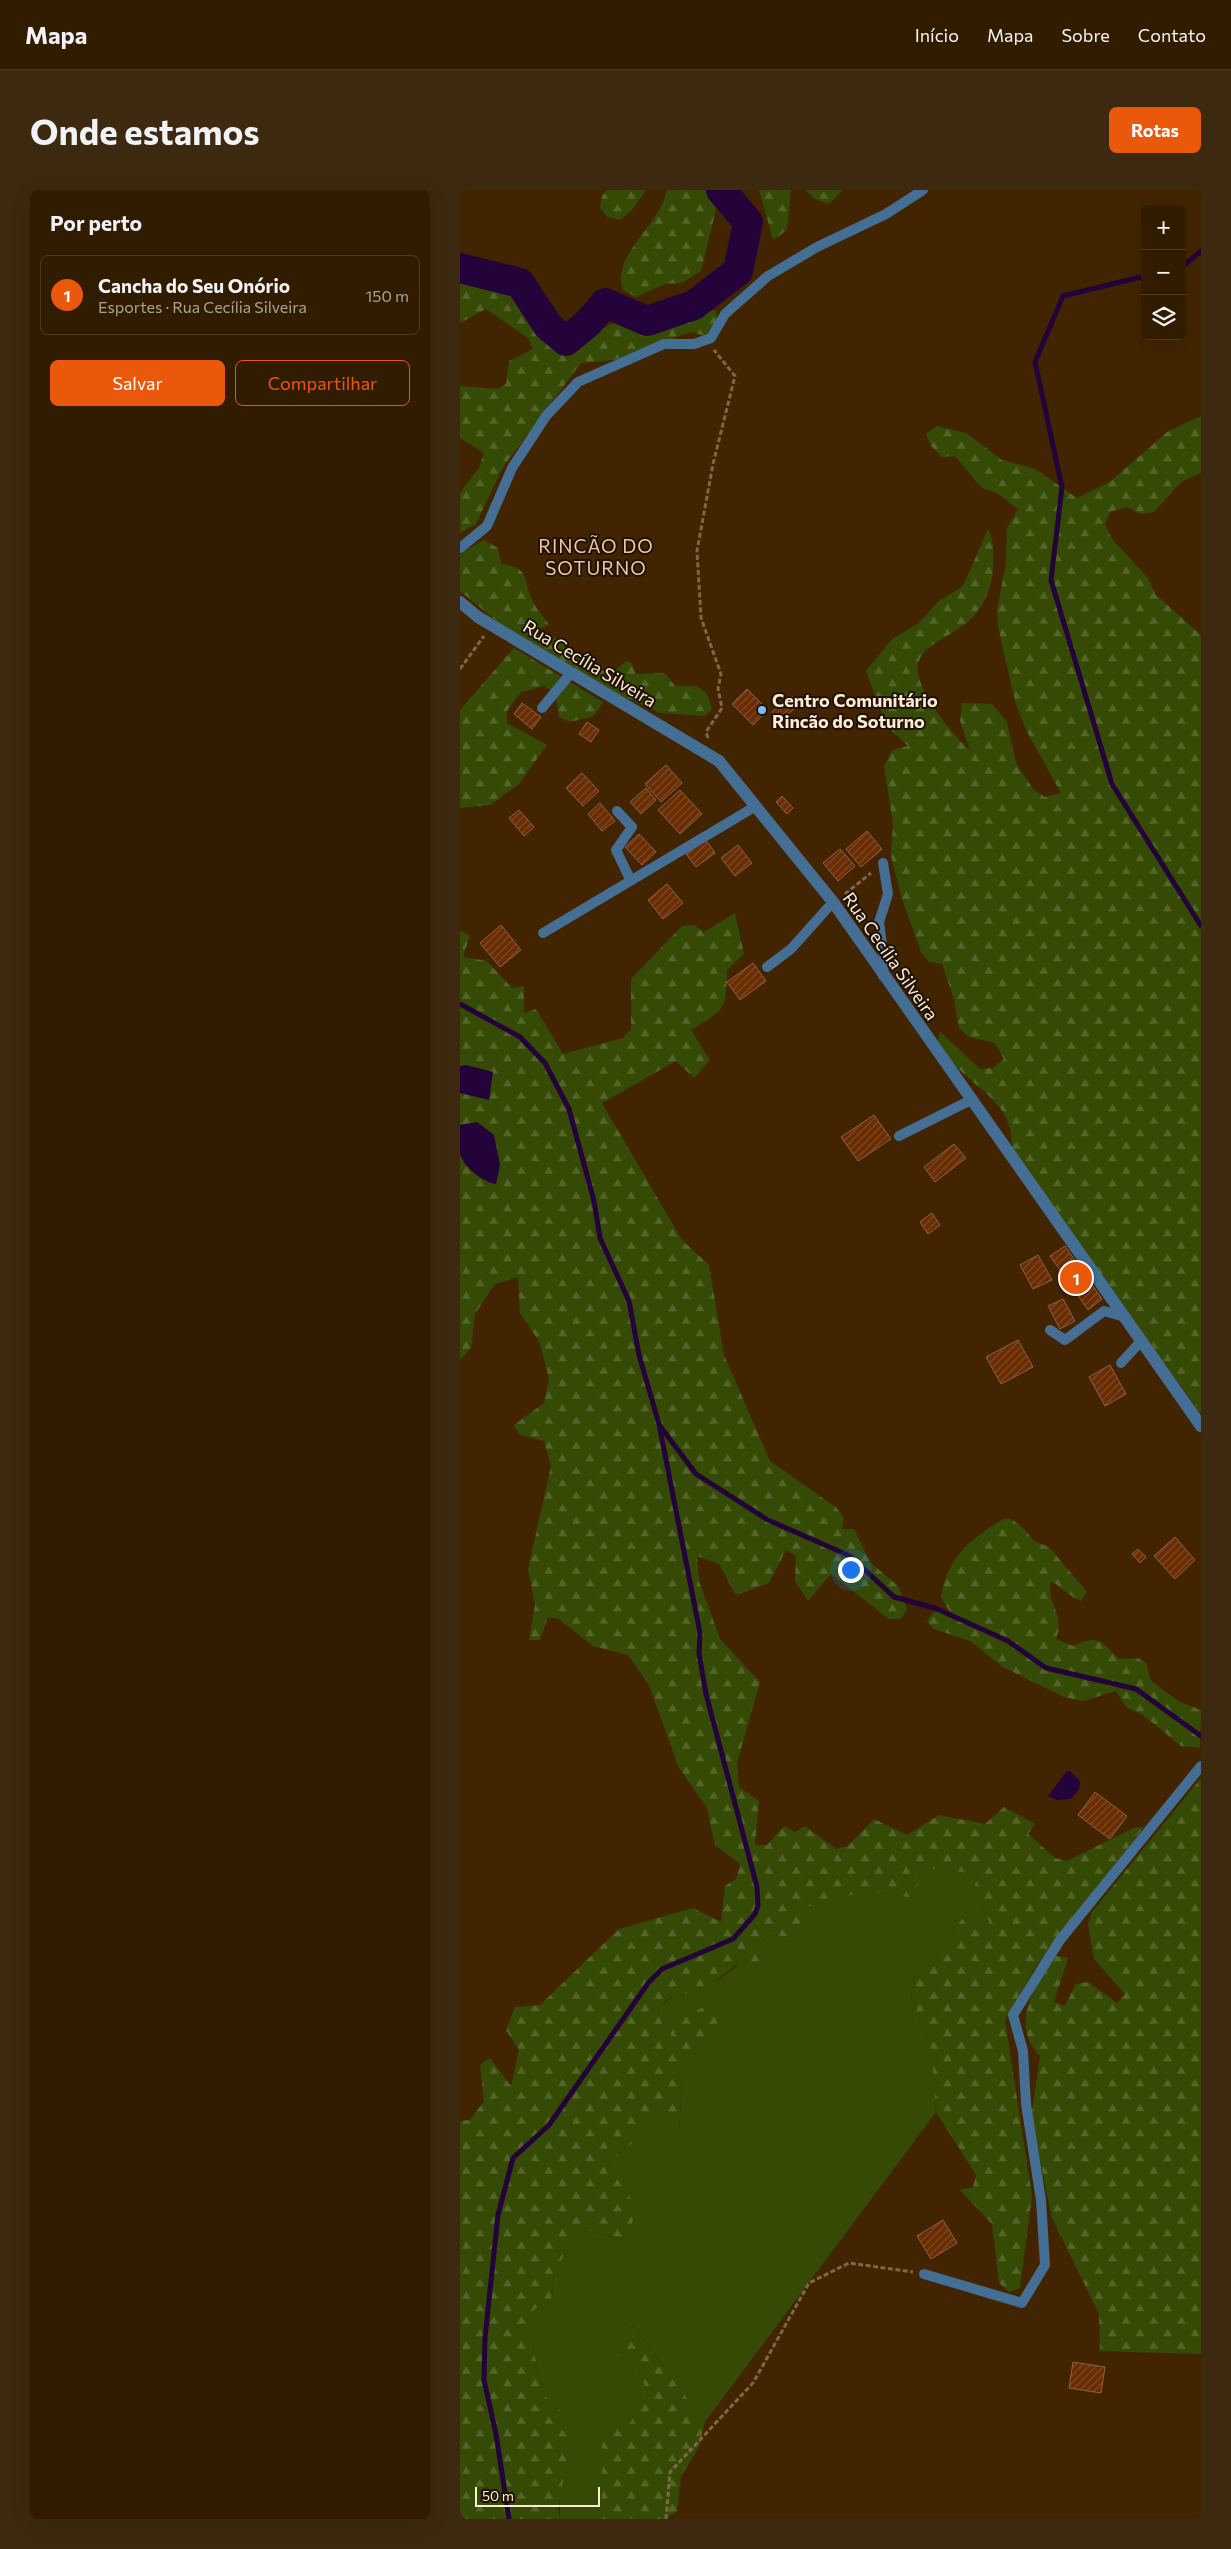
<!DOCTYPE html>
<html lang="pt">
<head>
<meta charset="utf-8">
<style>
  :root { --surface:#321c00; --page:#3d290f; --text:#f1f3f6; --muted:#a8a199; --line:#4d3a22; --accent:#ea580c }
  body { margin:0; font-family:Commissioner,sans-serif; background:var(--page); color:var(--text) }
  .controls { position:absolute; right:15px; top:15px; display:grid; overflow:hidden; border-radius:8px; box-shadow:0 5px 20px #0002 }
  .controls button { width:45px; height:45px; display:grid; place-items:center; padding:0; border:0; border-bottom:1px solid var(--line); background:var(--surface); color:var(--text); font:25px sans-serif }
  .scale { position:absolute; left:15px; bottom:12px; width:125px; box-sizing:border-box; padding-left:5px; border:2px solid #fdead7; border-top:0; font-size:14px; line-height:18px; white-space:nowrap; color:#fdead7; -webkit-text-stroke:4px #1f1204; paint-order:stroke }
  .you { position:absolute; left:390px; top:1379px; width:18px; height:18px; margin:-12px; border:4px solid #fff; border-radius:50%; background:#1a73e8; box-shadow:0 0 0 8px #1a73e833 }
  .badge { display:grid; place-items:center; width:32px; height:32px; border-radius:50%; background:var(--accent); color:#fff; font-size:16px; font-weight:700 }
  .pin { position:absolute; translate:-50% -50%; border:2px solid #fff; box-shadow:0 1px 5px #0006 }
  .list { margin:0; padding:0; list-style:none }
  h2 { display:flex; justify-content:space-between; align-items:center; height:65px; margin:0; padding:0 20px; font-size:21px }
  h2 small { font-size:16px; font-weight:400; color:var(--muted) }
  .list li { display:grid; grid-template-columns:32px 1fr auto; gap:15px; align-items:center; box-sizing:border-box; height:80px; margin:0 10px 10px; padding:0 10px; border:1px solid var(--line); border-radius:8px }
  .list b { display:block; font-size:19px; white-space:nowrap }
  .list p { margin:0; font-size:16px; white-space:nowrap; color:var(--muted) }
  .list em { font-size:16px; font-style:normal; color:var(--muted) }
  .actions { display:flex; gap:10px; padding:15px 20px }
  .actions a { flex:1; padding:11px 0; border:1px solid var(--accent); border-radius:8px; text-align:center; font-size:18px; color:var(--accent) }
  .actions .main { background:var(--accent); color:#fff }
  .icon { flex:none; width:28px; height:28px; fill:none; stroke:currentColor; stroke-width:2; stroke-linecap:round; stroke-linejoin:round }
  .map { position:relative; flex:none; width:741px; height:2329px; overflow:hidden; border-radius:8px }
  header { display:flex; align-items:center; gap:30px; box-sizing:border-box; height:70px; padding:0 25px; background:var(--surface); border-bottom:1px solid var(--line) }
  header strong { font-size:24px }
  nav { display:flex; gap:28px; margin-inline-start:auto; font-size:18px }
  .intro { display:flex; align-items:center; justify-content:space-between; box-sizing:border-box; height:120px; padding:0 30px }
  h1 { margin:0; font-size:35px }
  .button { padding:12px 22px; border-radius:8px; background:var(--accent); color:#fff; font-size:18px; font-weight:700 }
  main { display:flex; gap:30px; padding:0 30px }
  aside { flex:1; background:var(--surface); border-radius:8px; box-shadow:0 5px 20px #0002 }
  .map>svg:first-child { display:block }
</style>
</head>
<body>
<header>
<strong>Mapa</strong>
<nav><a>Início</a><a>Mapa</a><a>Sobre</a><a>Contato</a></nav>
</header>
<div class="intro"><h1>Onde estamos</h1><a class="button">Rotas</a></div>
<main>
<aside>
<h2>Por perto<small></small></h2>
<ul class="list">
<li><span class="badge">1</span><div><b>Cancha do Seu Onório</b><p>Esportes · Rua Cecília Silveira</p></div><em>150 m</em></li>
</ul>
<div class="actions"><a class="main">Salvar</a><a>Compartilhar</a></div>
</aside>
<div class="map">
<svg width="741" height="2329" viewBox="0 0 741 2329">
  <defs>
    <pattern id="forest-firs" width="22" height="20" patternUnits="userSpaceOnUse" patternTransform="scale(1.25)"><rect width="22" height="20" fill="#354b05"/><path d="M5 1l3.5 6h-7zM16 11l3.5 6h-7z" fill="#536529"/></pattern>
    <pattern id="building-hatch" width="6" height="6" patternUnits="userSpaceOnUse" patternTransform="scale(1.25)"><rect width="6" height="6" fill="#6a2c02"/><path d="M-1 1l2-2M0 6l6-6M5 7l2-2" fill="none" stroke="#804b26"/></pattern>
  </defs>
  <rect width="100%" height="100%" fill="#422500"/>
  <!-- green -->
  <path fill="#354b05" d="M471 1679 519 1684 514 1697 529 1732 527 1744 500 1731 467 1784 455 1785 451 1807 471 1860 476 1922 245 2232 172 2134 175 2170 188 2205 168 2236 142 2329H100V2220L83 2204 70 2143 74 2119 86 2117 92 2106 94 2082 121 2038 165 2051 146 1982 151 1971 174 1952 202 1911 219 1942 223 1872 262 1828 208 1856 198 1820C211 1802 231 1804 249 1795 271 1784 292 1762 309 1745L335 1747 346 1717 405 1701 454 1708 460 1684Z"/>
  <!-- forest -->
  <g fill="url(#forest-firs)">
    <polygon points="147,0 186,0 172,20 160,30 147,27 140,18 142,6"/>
    <path d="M207 0H264L256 20 241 81 222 93 205 94 176 107 163 100C162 95 160 90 161 85 164 57 201 31 207 0Z"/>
    <polygon points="299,0 331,0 327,40 313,50"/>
    <polygon points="345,0 383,0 369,14 355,9"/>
    <polygon points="0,88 18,89 47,96 85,143 102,157 161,130 188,140 244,121 255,120 258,129 245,146 230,142 154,170 121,173 43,277 16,334 0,343 0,303 19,278 24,263 0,248 0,196 38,199 46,194 49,171 73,159 68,148 26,119 0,133"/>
    <path d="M741 226V283L721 292 694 322 681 324 667 317 650 322 645 334 652 349 688 388 696 405 741 445V1224L553 963C551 954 552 942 548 932 540 906 493 882 477 855L480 842 520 879 533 878 544 869 535 853 509 847 499 838 494 809 482 774 469 772 461 762 442 709 431 666 433 633 424 577 432 560 448 556 426 535 406 481 432 449 459 433 478 412 503 396 528 339C534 352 534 361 533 376 533 399 521 424 501 437 488 447 462 456 458 474 453 497 493 546 510 560L500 531 502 513 532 514 547 532 556 573 573 599 585 607 601 603 566 540 555 511 538 436 537 420 546 373 547 338 558 319 537 303 522 298 495 266 482 267 471 256 466 244 477 236 506 243 542 270 575 279 617 308 651 291 707 242Z"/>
    <path d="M24 350 38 358 41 374C72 378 62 389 73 412 77 420 84 427 89 435L74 440 78 444 104 450 112 464 147 483 152 484 166 471 172 473 176 484 205 483 215 496H236L247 503 252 519 245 526 201 523 153 502 46 439 0 401V364Z"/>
    <polygon points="54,458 143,512 134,526 110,532 99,527 95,503 84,496 61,502 47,521 47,533 87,555 59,594 30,615 0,618 0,520"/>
    <path d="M275 723 284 764 267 780C266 821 266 818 231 840L250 870 234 888 216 871 142 913 222 1050 249 1075 264 1165 310 1271 377 1318 384 1328 382 1339H394L410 1372 438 1396 447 1419 441 1429H429L371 1384 348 1411 335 1391 336 1366 326 1360 309 1393 276 1405 259 1374 237 1366 239 1391 260 1449 300 1492 277 1573 279 1597 299 1611 295 1655H307L324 1636 335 1642 345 1636 376 1659 388 1656 414 1629 447 1645 479 1625 525 1634 544 1617 575 1634 568 1644 595 1668 607 1671 674 1638 684 1637 575 1778 545 1830 572 2006 560 2098 549 2102 539 2093 532 2034 500 2000 513 1997 516 1985 476 1922 471 1860 451 1807 455 1785 467 1784 500 1731 510 1724 527 1744 529 1732 514 1697 519 1684 471 1679 460 1684 454 1708 405 1701 347 1717 335 1747 309 1745 301 1753 300 1777 277 1774 250 1795 206 1810 198 1820 208 1855 214 1833 267 1804 262 1828 223 1872 219 1943 202 1912 174 1952 151 1971 146 1982 156 1987 177 2017 166 2051 121 2038 94 2082 92 2106 86 2117 74 2119 70 2143 83 2204 100 2220 102 2240 111 2249 98 2319 100 2329H0V1931L10 1930 24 1911 20 1875 30 1868 51 1896 59 1860 46 1840 55 1817 80 1815 159 1739 233 1718 261 1732 265 1696 276 1689 280 1674 255 1655 247 1618 219 1578 189 1495 168 1465 133 1456 99 1429 88 1427 80 1450H69L75 1415 68 1379 91 1276 84 1251 60 1245 54 1235 84 1213 89 1189 80 1153 60 1123 58 1087 35 1094 15 1124 11 1158 0 1170V741L10 745 3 767 27 771 52 798 64 796V823L76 819 103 864 163 848 171 839V789L222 736 234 735 244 742Z"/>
    <path d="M545 1328 553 1330 562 1337 574 1351 589 1357 627 1402 621 1411C608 1406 602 1397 591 1391 585 1412 606 1425 596 1449L613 1456C639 1444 640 1451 659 1469L678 1468 686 1473 691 1491 720 1512 741 1520 740 1558 721 1556 683 1525 666 1517 656 1501 623 1511 604 1507 543 1477 510 1451 474 1439 467 1432 473 1422H490L481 1408C487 1366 511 1349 545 1328Z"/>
    <path d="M741 1588V2164L640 2161 639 2124 592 2028 571 1928 580 1866C548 1831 576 1798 596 1766L608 1768 594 1812 605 1816 616 1794 628 1792 657 1813 665 1804 634 1769 628 1734 632 1722Z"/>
    <polygon points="171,2133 245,2232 239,2257 221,2286 217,2322 204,2329 142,2329 142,2249 157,2230 168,2236 188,2205 175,2170 152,2164"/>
  </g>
  <!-- water -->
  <g fill="#24023a">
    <polygon points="6,875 33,882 29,910 0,903 0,876"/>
    <path d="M17 932 34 945 40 975 36 994C24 993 2 976 0 963 0 954 0 944 0 935Z"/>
    <polygon points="610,1581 620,1591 619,1599 611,1609 597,1610 588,1606 606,1582"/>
  </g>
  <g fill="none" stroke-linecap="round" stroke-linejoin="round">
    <!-- stream -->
    <g stroke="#24023a" stroke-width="5">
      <polyline points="722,77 741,61"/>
      <polyline points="685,86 603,106 575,172 602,297 591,390 652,594 741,736"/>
      <polyline points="0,814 60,847 85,873 109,919 134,1011 140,1048 169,1111 179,1165 199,1234 240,1443 239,1463 246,1504 297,1697 298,1716 295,1724 273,1749 202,1779 189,1792 89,1935 53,1968 38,2025 25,2148 24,2190 36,2244 49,2329"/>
      <polyline points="200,1236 236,1284 308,1330 390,1366 434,1407 475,1418 548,1451 586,1478 676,1499 741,1546"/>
    </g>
    <!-- river -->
    <polyline stroke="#24023a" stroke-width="30" points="0,78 60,93 88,136 106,151 128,133 145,113 187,131 234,115 278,81 288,32 261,0"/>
  </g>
  <!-- building -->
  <g fill="url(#building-hatch)" stroke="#8c604b">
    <polygon points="287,499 308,520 293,535 272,514"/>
    <polygon points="332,506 339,515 319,531 312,522"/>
    <polygon points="62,513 81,527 72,539 54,524"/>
    <polygon points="127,532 139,540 131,552 119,544"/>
    <polygon points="206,575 222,593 201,612 185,594"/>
    <polygon points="122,583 139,601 123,616 106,598"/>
    <polygon points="186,598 196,610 181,624 170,612"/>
    <polygon points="220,600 242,624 220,644 198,620"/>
    <polygon points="322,606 333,618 327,624 316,612"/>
    <polygon points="140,613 155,631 142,641 128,624"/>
    <polygon points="59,620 74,637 64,646 49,628"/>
    <polygon points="407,641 422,659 401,677 386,659"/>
    <polygon points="179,644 196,662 182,675 165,657"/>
    <polygon points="245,649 255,663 236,677 226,664"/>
    <polygon points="278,655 292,673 275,686 261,668"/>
    <polygon points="380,659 395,676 378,691 363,673"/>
    <polygon points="207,694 223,713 203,729 188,710"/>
    <polygon points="41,735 61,760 40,777 20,753"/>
    <polygon points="293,773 306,791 280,810 267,792"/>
    <polygon points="414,925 431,949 398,971 381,947"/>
    <polygon points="494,954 506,968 475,992 464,977"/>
    <polygon points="472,1023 480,1035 468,1044 460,1032"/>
    <polygon points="605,1056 642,1109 628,1120 590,1066"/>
    <polygon points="578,1065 592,1090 573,1099 560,1075"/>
    <polygon points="603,1109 615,1131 600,1139 588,1116"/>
    <polygon points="558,1150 573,1177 541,1194 526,1167"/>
    <polygon points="650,1175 666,1204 645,1216 629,1187"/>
    <polygon points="715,1347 735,1370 715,1389 694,1366"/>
    <polygon points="678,1359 686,1367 680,1373 672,1364"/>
    <polygon points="635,1602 667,1626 650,1649 618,1625"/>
    <polygon points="483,2030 497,2053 471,2069 457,2046"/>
    <polygon points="613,2172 645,2177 641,2203 609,2198"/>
  </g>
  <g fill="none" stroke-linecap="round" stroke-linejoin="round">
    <!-- path -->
    <g stroke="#806647" stroke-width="3" stroke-dasharray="5 2.5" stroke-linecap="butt">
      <polyline points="0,479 24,446"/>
      <polyline points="248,548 246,542 262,518 258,499 261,484 241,428 237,361 253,274 275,186 254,160"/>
      <polyline points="385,704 411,683"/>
      <polyline points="206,2329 210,2282 293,2193 349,2093 389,2073 453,2082"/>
    </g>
    <!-- service -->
    <g stroke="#446e93" stroke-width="10">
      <polyline points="0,358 27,336 52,278 86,226 118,192 204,154 234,154 251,148 265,124 308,86 357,57 426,24 463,0"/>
      <polyline points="82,518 111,483"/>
      <polyline points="157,621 172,637 156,660 170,689"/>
      <polyline points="423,673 428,704 419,732 424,770 423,786"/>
      <polyline points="83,743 296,616"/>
      <polyline points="307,777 331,759 373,712"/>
      <polyline points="439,946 511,910"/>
      <polyline points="590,1140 605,1150 644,1121 665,1127"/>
      <polyline points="661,1173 682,1150"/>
      <polyline points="464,2084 562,2113 585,2075 581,2010 566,1914 563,1861 553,1825 600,1750 741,1576"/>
    </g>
    <!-- minor -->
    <polyline stroke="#446e93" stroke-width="12" points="0,412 18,427 259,571 373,712 741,1236"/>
  </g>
  <!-- markers -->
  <circle fill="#7dbef9" stroke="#1f1204" stroke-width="2" cx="302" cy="520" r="5"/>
  <g text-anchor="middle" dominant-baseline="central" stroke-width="4" stroke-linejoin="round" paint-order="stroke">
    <!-- street labels -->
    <g font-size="18" fill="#fdead7" stroke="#1f1204">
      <text transform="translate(130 473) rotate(31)">Rua Cecília Silveira</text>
      <text transform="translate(431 766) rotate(55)">Rua Cecília Silveira</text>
    </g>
    <!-- poi labels -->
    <g font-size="18" font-weight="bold" fill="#fdead7" stroke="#1f1204" text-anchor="start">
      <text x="312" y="510">Centro Comunitário<tspan x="312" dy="21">Rincão do Soturno</tspan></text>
    </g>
    <!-- neighbourhood labels -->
    <g font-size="19" letter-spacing="1" fill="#e9c49e" stroke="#1f1204">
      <text x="136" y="355">RINCÃO DO<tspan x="136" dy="22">SOTURNO</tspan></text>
    </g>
  </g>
</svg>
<div class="controls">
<button>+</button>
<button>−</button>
<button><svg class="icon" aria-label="layers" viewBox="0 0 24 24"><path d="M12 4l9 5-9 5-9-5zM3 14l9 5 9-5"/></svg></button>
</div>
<div class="scale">50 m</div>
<div class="you"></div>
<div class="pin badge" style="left:616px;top:1088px">1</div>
</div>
</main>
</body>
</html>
